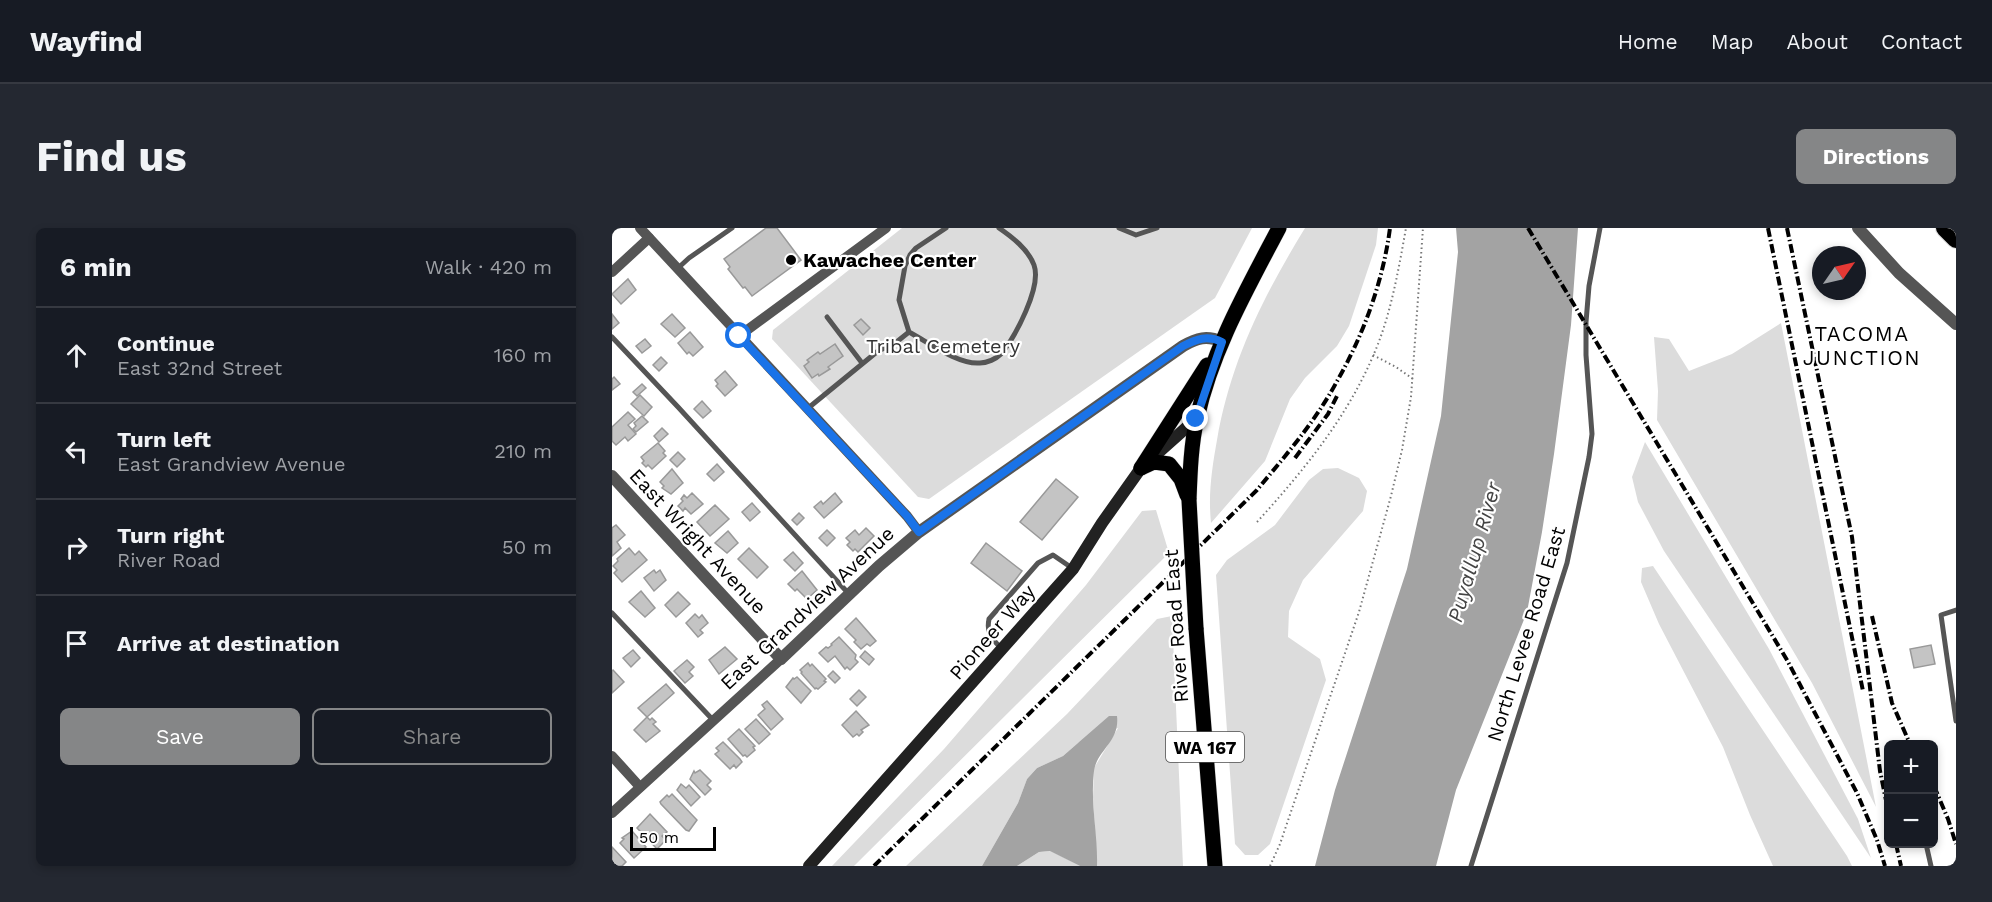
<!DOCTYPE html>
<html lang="en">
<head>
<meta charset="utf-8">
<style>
  :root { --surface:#171b24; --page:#242831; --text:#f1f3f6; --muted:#9ea1a6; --line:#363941; --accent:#858687 }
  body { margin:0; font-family:"Work Sans",sans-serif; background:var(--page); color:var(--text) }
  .controls { position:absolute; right:18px; bottom:18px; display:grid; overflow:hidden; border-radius:9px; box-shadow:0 3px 9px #0003 }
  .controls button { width:54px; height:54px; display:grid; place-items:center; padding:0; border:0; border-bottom:2px solid var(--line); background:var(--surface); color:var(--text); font:30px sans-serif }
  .compass { position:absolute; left:1200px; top:18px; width:54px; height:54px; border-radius:50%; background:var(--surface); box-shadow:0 3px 9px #0003; rotate:56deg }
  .scale { position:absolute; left:18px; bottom:15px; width:86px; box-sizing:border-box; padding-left:6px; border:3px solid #000; border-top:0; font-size:16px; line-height:21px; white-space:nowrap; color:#000; -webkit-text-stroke:4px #fff; paint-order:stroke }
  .stop { position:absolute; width:18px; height:18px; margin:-14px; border:4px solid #1a73e8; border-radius:50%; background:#fff }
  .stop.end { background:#1a73e8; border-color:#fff; box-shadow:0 2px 6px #0008 }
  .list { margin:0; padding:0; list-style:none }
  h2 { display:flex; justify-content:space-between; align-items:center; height:78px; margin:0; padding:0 24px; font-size:26px }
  h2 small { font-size:20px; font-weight:400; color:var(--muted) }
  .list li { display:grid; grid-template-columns:39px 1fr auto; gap:18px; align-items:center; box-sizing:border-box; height:96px; padding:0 24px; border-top:2px solid var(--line) }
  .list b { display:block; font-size:22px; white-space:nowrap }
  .list p { margin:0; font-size:20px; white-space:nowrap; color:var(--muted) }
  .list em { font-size:20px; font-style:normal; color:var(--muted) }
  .actions { display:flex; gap:12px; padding:18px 24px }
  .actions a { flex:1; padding:14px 0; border:2px solid var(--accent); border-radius:9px; text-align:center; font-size:21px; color:var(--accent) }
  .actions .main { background:var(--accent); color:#fff }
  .icon { flex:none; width:33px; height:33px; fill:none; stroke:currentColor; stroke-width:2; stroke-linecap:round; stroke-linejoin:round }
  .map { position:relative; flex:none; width:1344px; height:638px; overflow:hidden; border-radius:9px }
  header { display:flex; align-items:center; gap:36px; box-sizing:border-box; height:84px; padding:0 30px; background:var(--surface); border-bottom:2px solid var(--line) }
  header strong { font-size:28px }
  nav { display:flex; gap:33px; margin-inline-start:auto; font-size:21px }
  .intro { display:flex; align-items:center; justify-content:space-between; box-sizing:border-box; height:144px; padding:0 36px }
  h1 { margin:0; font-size:42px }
  .button { padding:15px 27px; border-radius:9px; background:var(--accent); color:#fff; font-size:21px; font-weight:700 }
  main { display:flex; gap:36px; padding:0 36px }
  aside { flex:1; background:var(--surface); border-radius:9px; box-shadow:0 3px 9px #0003 }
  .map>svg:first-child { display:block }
</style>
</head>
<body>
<header>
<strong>Wayfind</strong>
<nav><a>Home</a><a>Map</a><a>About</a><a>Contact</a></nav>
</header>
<div class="intro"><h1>Find us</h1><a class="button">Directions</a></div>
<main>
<aside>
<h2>6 min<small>Walk · 420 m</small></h2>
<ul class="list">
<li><svg class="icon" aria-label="ahead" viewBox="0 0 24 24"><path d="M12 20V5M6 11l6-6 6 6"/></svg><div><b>Continue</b><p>East 32nd Street</p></div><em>160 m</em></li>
<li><svg class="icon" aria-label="left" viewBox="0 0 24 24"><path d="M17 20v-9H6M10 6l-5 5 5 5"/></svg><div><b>Turn left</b><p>East Grandview Avenue</p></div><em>210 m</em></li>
<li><svg class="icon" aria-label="right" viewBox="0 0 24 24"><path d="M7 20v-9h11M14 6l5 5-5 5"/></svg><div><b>Turn right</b><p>River Road</p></div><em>50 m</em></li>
<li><svg class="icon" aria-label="arrive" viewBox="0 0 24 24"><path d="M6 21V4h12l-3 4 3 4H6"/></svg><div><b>Arrive at destination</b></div></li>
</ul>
<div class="actions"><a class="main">Save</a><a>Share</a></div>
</aside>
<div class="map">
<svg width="1344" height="638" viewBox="0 0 1344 638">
  <rect width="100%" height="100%" fill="#fff"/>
  <!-- green -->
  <g fill="#dcdcdc">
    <polygon points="290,0 640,0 603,70 317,271 306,269 160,111 161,102"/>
    <path d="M693 0H766L764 17 737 98 725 118 693 150 678 171 653 233 599 295C596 266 600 240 605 212 619 132 651 69 693 0Z"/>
    <polygon points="1169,95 1264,579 1200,455 1045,192 1046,163 1042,109 1057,111 1077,143 1120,126"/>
    <polygon points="1033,214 1157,421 1246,591 1259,630 1052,323 1026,274 1020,249"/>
    <polygon points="726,240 747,250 755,263 751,283 691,352 677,383 676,409 708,431 714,452 658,616 646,627 633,627 623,616 604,347 615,332 663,297 697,252 711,241"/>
    <polygon points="544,282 557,325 242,638 220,638 332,521 474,357 530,283"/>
    <polygon points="1041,338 1235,628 1240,638 1161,638 1138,587 1111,519 1047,396 1029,354 1030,340"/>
    <polygon points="560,388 571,638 485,638 481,569 482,540 506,500 466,515 451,528 425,540 415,551 406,575 370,638 294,638 455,486 545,391"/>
    <polygon points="439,623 468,638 405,638 427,624"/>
  </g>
  <!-- water -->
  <g fill="#a3a3a3">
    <polygon points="844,0 966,0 959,97 942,226 930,304 915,384 844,562 824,638 703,638 723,562 795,341 829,188 846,24"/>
    <path d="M497 488H505C508 514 485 522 482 543 478 575 486 606 485 638H468L438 623 427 624 405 638H370L406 575 415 551 425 540 451 528Z"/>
  </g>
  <!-- building -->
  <g fill="#c4c4c4" stroke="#999" stroke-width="1.5">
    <polygon points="154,0 165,0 189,32 140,68 133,59 131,60 116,41 118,39 112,31"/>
    <polygon points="16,51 24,62 9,76 0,66"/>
    <polygon points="0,86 7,95 0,101"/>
    <polygon points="60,86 73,100 63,109 49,96"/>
    <polygon points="249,91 258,100 251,107 242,97"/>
    <polygon points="78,104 91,119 81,128 77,124 75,126 66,115"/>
    <polygon points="33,111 39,118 30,125 24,118"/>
    <polygon points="223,116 231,128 216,139 218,141 207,148 206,146 200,150 192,138 197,134 195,132 206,124 208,126"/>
    <polygon points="49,129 55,135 47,143 41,137"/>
    <polygon points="113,143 125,157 113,168 104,158 106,156 103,152"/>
    <polygon points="2,149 8,156 0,162 0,151"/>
    <polygon points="30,156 34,160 25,168 21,164"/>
    <polygon points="28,167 40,179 32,188 19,176"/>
    <polygon points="90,173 99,183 91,190 82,181"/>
    <polygon points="16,184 23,191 16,197 24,206 16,213 13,209 4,217 0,213 0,199"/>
    <polygon points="30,188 36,194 24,204 21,201 24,198 22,195"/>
    <polygon points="50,200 56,206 47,214 42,208"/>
    <polygon points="46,215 53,223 51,225 54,228 40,241 36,237 34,239 30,235 32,233 29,229"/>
    <polygon points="66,224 73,231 65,239 58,232"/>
    <polygon points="105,236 112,244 102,253 95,246"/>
    <polygon points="60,241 71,255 59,266 50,260 52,258 48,254"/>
    <polygon points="444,251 466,269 430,312 408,294"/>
    <polygon points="80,265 91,276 79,286 73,280 71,283 66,278 71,273 69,271 72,267 75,270"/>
    <polygon points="223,265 230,274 212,290 202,279 209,273 211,276"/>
    <polygon points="140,275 148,284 138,293 130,284"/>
    <polygon points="103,277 117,291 98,308 85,294"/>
    <polygon points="187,285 192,290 185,297 180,292"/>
    <polygon points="4,297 13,307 5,314 9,320 0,328 0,300"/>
    <polygon points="254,300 262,308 246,324 243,321 241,323 235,317 238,314 234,310 243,302 247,307"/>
    <polygon points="215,302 223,310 215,318 207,310"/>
    <polygon points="116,303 126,315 115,325 103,315"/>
    <polygon points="374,315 410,343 395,363 359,335"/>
    <polygon points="17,320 23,327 27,323 35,332 10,354 2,345 5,342 1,338 6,333 5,331"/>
    <polygon points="137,320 156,339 145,350 126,331"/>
    <polygon points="181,324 191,335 183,343 172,332"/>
    <polygon points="42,342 44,345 48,342 54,352 42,363 32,350"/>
    <polygon points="190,343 205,362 195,371 185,361 183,363 176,356"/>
    <polygon points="29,363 43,380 33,389 17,374"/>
    <polygon points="66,364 78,376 64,389 53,377"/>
    <polygon points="83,386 87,390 90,387 96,395 88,402 91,405 86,409 74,395"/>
    <polygon points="244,390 264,413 258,418 255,416 249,421 242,414 244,412 233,401"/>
    <polygon points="227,409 244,427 243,431 246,434 238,442 235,439 233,441 223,428 216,434 207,425 214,419 216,420 220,417 219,416"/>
    <polygon points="1319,417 1323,436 1302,440 1298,421"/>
    <polygon points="113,419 125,431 107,446 97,432"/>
    <polygon points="21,422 28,430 19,439 11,430"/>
    <polygon points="253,423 262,431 257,437 248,429"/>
    <polygon points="75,432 82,439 77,444 81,448 73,455 62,443"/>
    <polygon points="196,435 198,438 200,436 214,451 212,453 214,454 206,461 204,460 203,461 189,445 190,444 188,442"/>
    <polygon points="1,442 12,454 0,465 0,443"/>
    <polygon points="221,443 228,450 223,455 216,448"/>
    <polygon points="185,449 199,463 189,475 174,459 181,450 182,451"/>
    <polygon points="54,456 62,465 35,489 26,480"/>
    <polygon points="247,462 254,469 245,478 238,471"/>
    <polygon points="155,473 171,491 159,502 146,487 153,481 150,477"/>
    <polygon points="244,483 257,497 249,502 251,504 247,508 245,506 241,509 230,497"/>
    <polygon points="35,489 38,492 40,490 44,494 41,496 48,503 34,514 22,502"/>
    <polygon points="144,491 158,506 147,516 133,501"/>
    <polygon points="127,501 143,518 141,519 143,522 135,529 133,527 131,528 116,511"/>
    <polygon points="111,514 128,531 130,534 124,540 122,537 118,541 103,526 107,523 104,520"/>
    <polygon points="88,542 99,553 95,557 99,561 93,567 78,551 82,543 83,545"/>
    <polygon points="69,556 74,560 77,557 88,569 79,578 65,562"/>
    <polygon points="60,566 85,592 77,603 74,602 49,576 48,574 55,567 57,569"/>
    <polygon points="38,586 55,604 50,608 54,612 45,621 25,600"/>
    <polygon points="20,603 34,619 22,630 8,615 12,611 10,610"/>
    <polygon points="0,619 14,634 10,638 0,638"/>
  </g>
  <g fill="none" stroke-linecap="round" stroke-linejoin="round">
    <defs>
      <g id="primary">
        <polyline points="529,240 595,137"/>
        <polyline points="529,240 542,234 557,236 569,251 575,267"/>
        <path d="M577 272C578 245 579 216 585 190 600 122 635 61 667 0"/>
        <polyline points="584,400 603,638"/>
      </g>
      <polyline id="motorway" points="1333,0 1344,11"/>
    </defs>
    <!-- primary casing -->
    <use href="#primary" stroke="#dbdbdb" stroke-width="16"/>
    <!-- motorway casing -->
    <use href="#motorway" stroke="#dbdbdb" stroke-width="20"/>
    <!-- path -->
    <g stroke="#777" stroke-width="2" stroke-dasharray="1.5 3" stroke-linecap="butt">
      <polyline points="761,127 784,139 801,151"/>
      <path d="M645 294C694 240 739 185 766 116 780 80 787 39 794 0"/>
      <polyline points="658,638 668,616 747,384 779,268 790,222 799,169 811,0"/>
    </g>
    <!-- service -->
    <g stroke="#555" stroke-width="5">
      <path d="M334 0 304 20 298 27 293 38 287 72 297 104C316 114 346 137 368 135 375 135 384 131 389 126 403 109 430 59 422 37 416 21 400 9 387 0"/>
      <polyline points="507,0 524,7 545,0"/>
      <polyline points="65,41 77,30 120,0"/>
      <polyline points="215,89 250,135"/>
      <polyline points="0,109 66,179 237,366"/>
      <polyline points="195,181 266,123 282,116 297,104"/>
      <polyline points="1344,382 1329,387 1344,493"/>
      <polyline points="0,385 101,492"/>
      <path d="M390 421C380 411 374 406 377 391L426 335 441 327 460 340"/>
      <polyline points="1314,616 1319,638"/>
      <polyline points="859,638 955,335 977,229 980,206 974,127 974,94 977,58 988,0"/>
    </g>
    <!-- minor -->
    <g stroke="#555" stroke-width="10">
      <polyline points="28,0 295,288 307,304"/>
      <polyline points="0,44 37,10"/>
      <polyline points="127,108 274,0"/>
      <polyline points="0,528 28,559"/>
      <polyline points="0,585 169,431"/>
    </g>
    <!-- tertiary -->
    <g stroke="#555" stroke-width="12">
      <polyline points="1246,0 1287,45 1344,96"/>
      <path d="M0 248 169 431 267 338 307 304 571 118C585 110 595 107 610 114"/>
    </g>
    <!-- secondary -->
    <polyline stroke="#222" stroke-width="12" points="197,638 461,341 490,295 529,240 584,191"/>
    <!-- primary -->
    <use href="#primary" stroke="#000" stroke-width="15"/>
    <!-- motorway -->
    <use href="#motorway" stroke="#000" stroke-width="18"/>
    <!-- rail -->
    <g stroke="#000" stroke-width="4" stroke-dasharray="9 3 1.5 3" stroke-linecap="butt">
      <polyline points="916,0 1175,432 1245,565 1265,612 1273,638"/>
      <polyline points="1156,0 1251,463"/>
      <polyline points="1175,0 1240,309 1268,543 1276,582"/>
      <polyline points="683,230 716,186 726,166"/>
      <polyline points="1260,388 1280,475 1298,516"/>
      <polyline points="1322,558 1336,591 1344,616"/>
      <polyline points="1284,616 1289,638"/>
      <path d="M262 638 645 262C673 228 703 194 724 155 751 108 771 54 778 0"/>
    </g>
    <defs>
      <polyline id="primary-bridge" points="577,272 584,400"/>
    </defs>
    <!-- primary-bridge casing -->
    <use href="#primary-bridge" stroke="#dbdbdb" stroke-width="16" stroke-linecap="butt"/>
    <!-- primary-bridge -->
    <use href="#primary-bridge" stroke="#000" stroke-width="15"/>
  </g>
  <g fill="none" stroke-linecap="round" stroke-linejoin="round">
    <!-- route -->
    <path stroke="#1a73e8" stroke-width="8" d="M127 108 295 288 307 304 571 118C585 111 595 107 610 114L584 191"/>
  </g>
  <!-- markers -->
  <circle fill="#000" stroke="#fff" stroke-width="2" cx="179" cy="32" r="6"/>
  <g text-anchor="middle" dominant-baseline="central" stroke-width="4.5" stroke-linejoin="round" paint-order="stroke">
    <!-- shield labels -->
    <rect fill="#fff" stroke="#4c4c4c" stroke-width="1.5" x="554" y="504" width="78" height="30" rx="4.5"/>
    <g font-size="18" font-weight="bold" fill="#000">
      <text x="593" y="519">WA 167</text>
    </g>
    <!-- poi labels -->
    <g font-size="20" font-weight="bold" fill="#000" stroke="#fff" text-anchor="start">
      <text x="191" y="32">Kawachee Center</text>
    </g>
    <!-- park labels -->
    <g font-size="20" fill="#333" stroke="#fff">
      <text x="331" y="118">Tribal Cemetery</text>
    </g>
    <!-- street labels -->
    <g font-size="20" fill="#000" stroke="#fff">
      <text transform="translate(86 313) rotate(47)">East Wright Avenue</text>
      <text transform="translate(195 380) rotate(-43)">East Grandview Avenue</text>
      <text transform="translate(564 398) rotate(-94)">River Road East</text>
      <text transform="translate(380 404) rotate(-49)">Pioneer Way</text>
      <text transform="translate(914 406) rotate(-73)">North Levee Road East</text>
    </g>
    <!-- neighbourhood labels -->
    <g font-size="21" letter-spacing="1.5" fill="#000" stroke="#fff">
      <text x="1250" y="105">TACOMA<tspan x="1250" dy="24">JUNCTION</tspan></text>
    </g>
    <!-- water labels -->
    <g font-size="21" font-style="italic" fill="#444" stroke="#fff">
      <text transform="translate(862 324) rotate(-74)">Puyallup River</text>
    </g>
  </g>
</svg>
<div class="controls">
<button>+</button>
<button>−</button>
</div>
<svg class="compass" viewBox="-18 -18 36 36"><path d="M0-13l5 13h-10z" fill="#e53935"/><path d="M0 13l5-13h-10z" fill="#9ea1a6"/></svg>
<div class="scale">50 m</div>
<div class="stop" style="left:127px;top:108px"></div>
<div class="stop end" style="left:584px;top:191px"></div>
</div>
</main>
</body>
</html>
